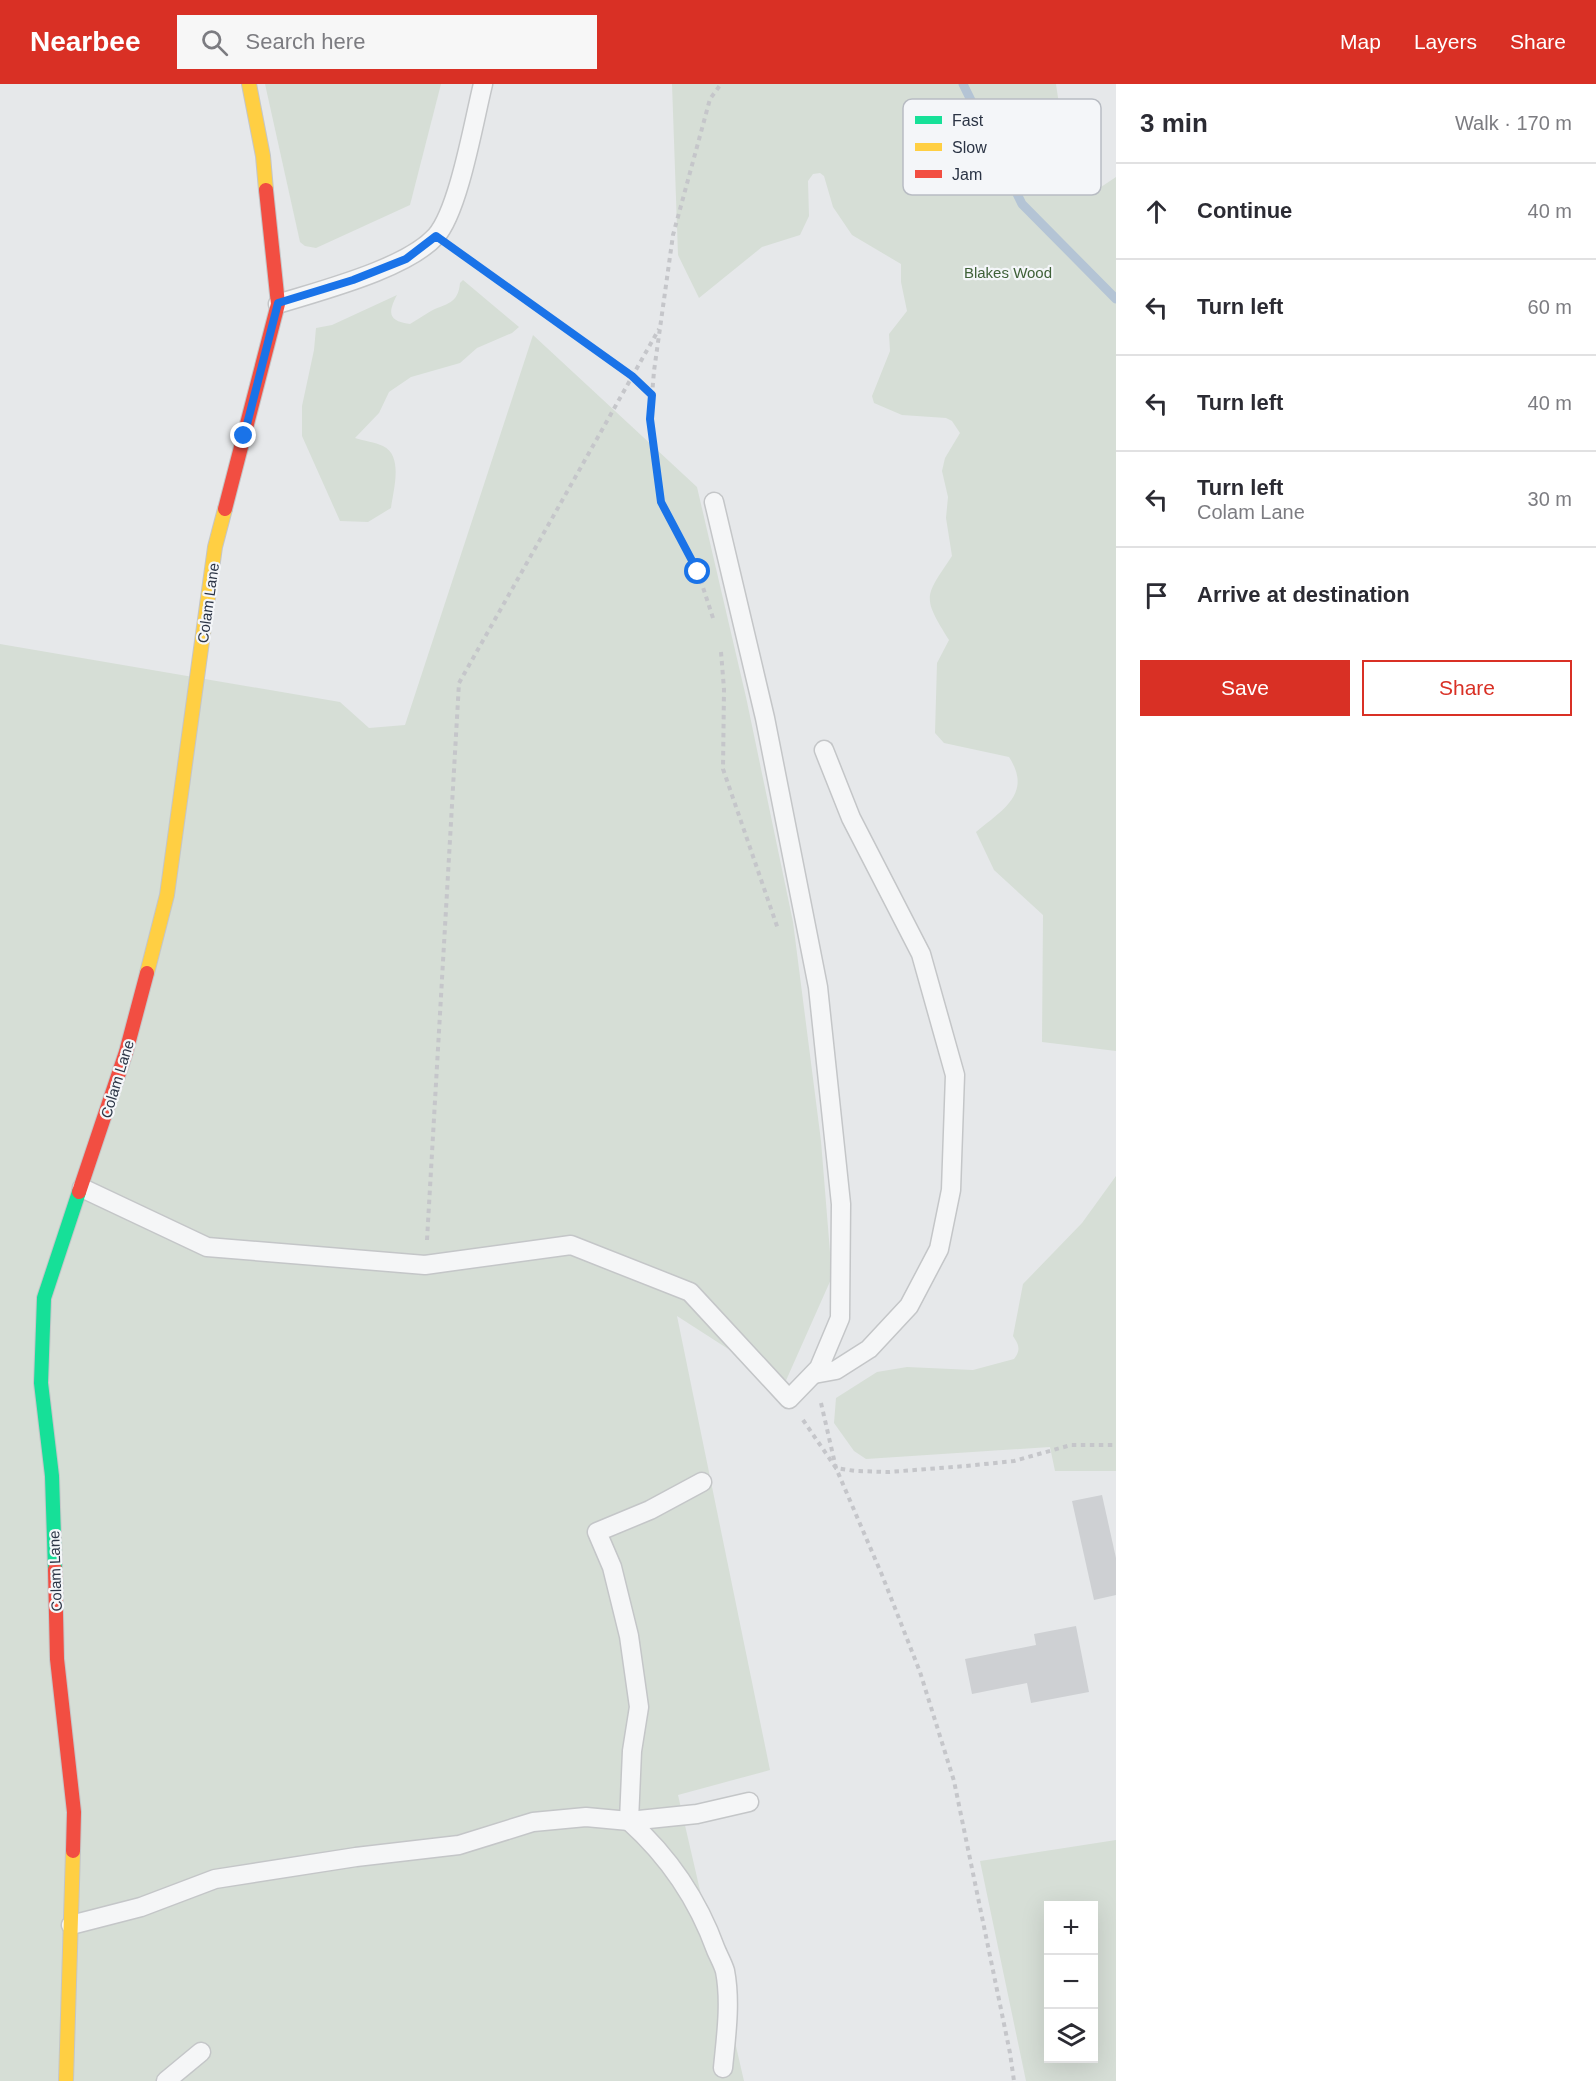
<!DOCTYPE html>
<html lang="en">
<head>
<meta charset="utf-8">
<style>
  :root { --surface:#fff; --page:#f7f7f7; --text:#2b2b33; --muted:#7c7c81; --line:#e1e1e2; --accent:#d93025 }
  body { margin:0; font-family:Arial,sans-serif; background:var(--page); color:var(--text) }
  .controls { position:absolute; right:18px; bottom:18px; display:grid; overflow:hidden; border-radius:0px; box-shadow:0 6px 24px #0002 }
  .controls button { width:54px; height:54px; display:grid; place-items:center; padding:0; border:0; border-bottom:2px solid var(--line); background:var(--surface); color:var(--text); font:30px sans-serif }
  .stop { position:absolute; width:18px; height:18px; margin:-14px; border:4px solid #1a73e8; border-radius:50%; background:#fff }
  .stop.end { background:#1a73e8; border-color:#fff; box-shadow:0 2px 6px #0008 }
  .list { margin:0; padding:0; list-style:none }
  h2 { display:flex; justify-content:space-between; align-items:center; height:78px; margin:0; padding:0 24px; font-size:26px }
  h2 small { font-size:20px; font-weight:400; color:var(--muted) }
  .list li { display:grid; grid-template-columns:39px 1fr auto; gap:18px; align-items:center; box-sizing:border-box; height:96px; padding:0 24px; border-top:2px solid var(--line) }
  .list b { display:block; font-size:22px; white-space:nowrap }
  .list p { margin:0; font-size:20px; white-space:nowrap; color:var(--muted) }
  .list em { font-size:20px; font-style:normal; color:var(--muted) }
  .actions { display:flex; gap:12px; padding:18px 24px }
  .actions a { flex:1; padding:14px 0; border:2px solid var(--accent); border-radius:0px; text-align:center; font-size:21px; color:var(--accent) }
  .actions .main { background:var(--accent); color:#fff }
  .icon { flex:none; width:33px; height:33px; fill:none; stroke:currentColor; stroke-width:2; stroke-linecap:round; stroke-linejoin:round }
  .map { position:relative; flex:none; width:1116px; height:1997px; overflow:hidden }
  header { display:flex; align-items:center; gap:36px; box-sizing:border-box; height:84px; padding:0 30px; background:var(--accent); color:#fff }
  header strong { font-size:28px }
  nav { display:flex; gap:33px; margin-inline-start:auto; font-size:21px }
  .search { width:420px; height:54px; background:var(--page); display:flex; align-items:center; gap:15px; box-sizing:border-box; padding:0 21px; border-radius:0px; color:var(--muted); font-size:22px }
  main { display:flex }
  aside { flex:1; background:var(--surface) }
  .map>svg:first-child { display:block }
</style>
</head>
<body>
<header>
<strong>Nearbee</strong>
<div class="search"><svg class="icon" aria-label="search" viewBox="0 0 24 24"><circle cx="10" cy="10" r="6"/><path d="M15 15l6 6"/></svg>Search here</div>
<nav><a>Map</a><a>Layers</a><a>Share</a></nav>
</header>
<main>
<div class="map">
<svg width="1116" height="1997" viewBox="0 0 1116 1997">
  <rect width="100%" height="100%" fill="#e6e8ea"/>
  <!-- green -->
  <g fill="#d6ded6" fill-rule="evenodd">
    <polygon points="265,0 441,0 410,121 316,164 305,162 300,158"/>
    <path d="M672 0H1056L1060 27 1079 102 1098 105 1116 93V967L1042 958 1043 831 994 786 976 748C1002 726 1033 710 1009 673L944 659 935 649 937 579 949 556C922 512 924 514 952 472L946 434 948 413 942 387 945 374 960 349 952 337 946 334 902 331 874 319 872 312 890 267 889 250 907 227 901 198V180L852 151 833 123 824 92 820 89 813 90 808 97 809 132 800 151 762 163 699 214 678 171Z"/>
    <path d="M463 196 519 243 512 249 477 264 460 279 411 293 389 308 379 329 355 354C364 357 375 358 383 362 404 372 393 407 391 424L368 438 340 437 302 352V322L314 266 316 244 332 241 397 211C387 230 389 237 410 240 417 236 424 231 431 227 447 219 458 220 460 199Z"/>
    <polygon points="533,251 697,403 746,613 793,838 821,1057 832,1193 784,1301 677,1232 770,1686 678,1711 744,1997 0,1997 0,560 340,618 369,644 405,641"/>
    <path d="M1116 1092V1387H1055L1050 1363 866 1375 854 1367 834 1339 836 1314 877 1288 907 1283 973 1286 1014 1275C1021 1266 1019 1261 1013 1252L1023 1200 1082 1139Z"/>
    <path d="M1116 1756V1997H1026L980 1777ZM1048 1822H1094V1974H1048Z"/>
  </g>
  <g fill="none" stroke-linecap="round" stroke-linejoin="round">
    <!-- stream -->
    <polyline stroke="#b4c4d5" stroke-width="9" points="963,0 1022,120 1116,215"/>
  </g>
  <!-- building -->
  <g fill="#ced0d3">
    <polygon points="1102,1411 1116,1474 1116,1511 1094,1516 1072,1417"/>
    <polygon points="1076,1542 1089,1608 1031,1619 1027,1599 972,1610 965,1575 1036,1561 1034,1550"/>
  </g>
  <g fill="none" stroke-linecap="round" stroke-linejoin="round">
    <defs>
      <g id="lane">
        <path d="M278 220C322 206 406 185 436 152 459 126 474 36 483 0"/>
        <polyline points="82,1104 207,1163 425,1181 571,1161 690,1208 789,1315 819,1284 840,1234 841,1120 818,903 765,634 714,418"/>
        <polyline points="814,1290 836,1286 869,1265 909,1222 939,1165 951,1106 955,991 921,870 851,734 824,666"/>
        <path d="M702 1398 650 1426 597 1448 612 1483 629 1552 639 1623 632 1667 629 1737C668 1772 698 1816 716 1866 719 1873 723 1880 725 1887 731 1918 726 1953 723 1984"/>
        <polyline points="71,1841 141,1823 215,1795 356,1773 459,1761 533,1738 586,1733 629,1737 697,1730 749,1718"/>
        <polyline points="166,1997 201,1968"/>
      </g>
      <polyline id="fast" points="55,1485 52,1392 41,1299 44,1214 79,1108"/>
      <g id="slow">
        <polyline points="249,0 263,72 266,106"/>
        <polyline points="147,889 167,811 215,463 225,425"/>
        <polyline points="66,1997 73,1767"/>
      </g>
      <g id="jam">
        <polyline points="225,425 278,220 266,106"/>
        <polyline points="79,1108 126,968 147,889"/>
        <polyline points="55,1485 57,1575 74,1728 73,1767"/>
      </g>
    </defs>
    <!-- lane casing -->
    <use href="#lane" stroke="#c4c6c8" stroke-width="21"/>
    <!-- fast casing -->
    <use href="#fast" stroke="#c4c6c8" stroke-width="16"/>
    <!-- slow casing -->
    <use href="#slow" stroke="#c4c6c8" stroke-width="16"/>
    <!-- jam casing -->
    <use href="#jam" stroke="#c4c6c8" stroke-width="16"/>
    <!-- path -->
    <g stroke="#c5c6ca" stroke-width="4" stroke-dasharray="4.5 4.5" stroke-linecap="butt">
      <polyline points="456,166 631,292 652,311"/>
      <polyline points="713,534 698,488 661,418 650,335 654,287 673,151 710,15 721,0"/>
      <polyline points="721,568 724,605 723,685 778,845"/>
      <polyline points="427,1156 459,599 659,245"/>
      <polyline points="821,1319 836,1384 882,1491 920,1588 954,1697 1010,1969 1014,1997"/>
      <polyline points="803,1336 836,1384 855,1387 889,1388 966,1382 1014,1377 1071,1361 1116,1361"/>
    </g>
    <!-- lane -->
    <use href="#lane" stroke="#f5f6f7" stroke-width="18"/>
    <!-- fast -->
    <use href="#fast" stroke="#16e098" stroke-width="14"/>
    <!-- slow -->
    <use href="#slow" stroke="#ffcf43" stroke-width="14"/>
    <!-- jam -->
    <use href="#jam" stroke="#f24e42" stroke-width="14"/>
  </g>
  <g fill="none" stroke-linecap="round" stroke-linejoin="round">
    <!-- route -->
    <polyline stroke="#1a73e8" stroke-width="8" points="244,352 278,219 353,196 406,175 436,152 632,292 652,311 650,335 661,418 698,488"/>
  </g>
  <g text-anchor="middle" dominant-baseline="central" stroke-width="4.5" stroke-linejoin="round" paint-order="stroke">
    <!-- park labels -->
    <g font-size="15" fill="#3f6138" stroke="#f4f6f9">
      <text x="1008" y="188">Blakes Wood</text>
    </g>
    <!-- street labels -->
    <g font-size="15" fill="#2b3445" stroke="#f4f6f9">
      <text transform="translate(208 519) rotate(-82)">Colam Lane</text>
      <text transform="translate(117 995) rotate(-73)">Colam Lane</text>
      <text transform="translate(55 1487) rotate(-92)">Colam Lane</text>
    </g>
  </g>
  <!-- legend -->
  <rect x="903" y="15" width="198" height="96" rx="9" fill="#f4f6f9" stroke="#b8bcc3" stroke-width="1.5"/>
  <rect x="915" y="32" width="27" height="8" fill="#16e098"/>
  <rect x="915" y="59" width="27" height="8" fill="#ffcf43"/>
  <rect x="915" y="86" width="27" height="8" fill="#f24e42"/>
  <g font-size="16" fill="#2b3445">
    <text x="952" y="42">Fast</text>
    <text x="952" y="69">Slow</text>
    <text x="952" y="96">Jam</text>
  </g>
</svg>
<div class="controls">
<button>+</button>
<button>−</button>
<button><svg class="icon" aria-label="layers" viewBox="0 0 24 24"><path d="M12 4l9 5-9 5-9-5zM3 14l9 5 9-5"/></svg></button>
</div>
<div class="stop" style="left:698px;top:488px"></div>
<div class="stop end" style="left:244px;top:352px"></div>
</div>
<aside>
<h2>3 min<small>Walk · 170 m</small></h2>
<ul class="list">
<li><svg class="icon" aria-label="ahead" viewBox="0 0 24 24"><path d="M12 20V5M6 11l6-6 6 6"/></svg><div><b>Continue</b></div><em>40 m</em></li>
<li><svg class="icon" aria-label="left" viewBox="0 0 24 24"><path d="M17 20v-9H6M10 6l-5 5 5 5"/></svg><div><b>Turn left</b></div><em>60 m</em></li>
<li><svg class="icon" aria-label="left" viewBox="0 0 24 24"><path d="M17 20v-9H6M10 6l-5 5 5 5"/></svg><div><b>Turn left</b></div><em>40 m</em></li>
<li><svg class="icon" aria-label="left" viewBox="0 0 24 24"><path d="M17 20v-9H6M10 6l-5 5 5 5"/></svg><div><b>Turn left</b><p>Colam Lane</p></div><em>30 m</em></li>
<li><svg class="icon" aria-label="arrive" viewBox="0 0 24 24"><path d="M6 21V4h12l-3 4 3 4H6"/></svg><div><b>Arrive at destination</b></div></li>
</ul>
<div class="actions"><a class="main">Save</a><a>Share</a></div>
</aside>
</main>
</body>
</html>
